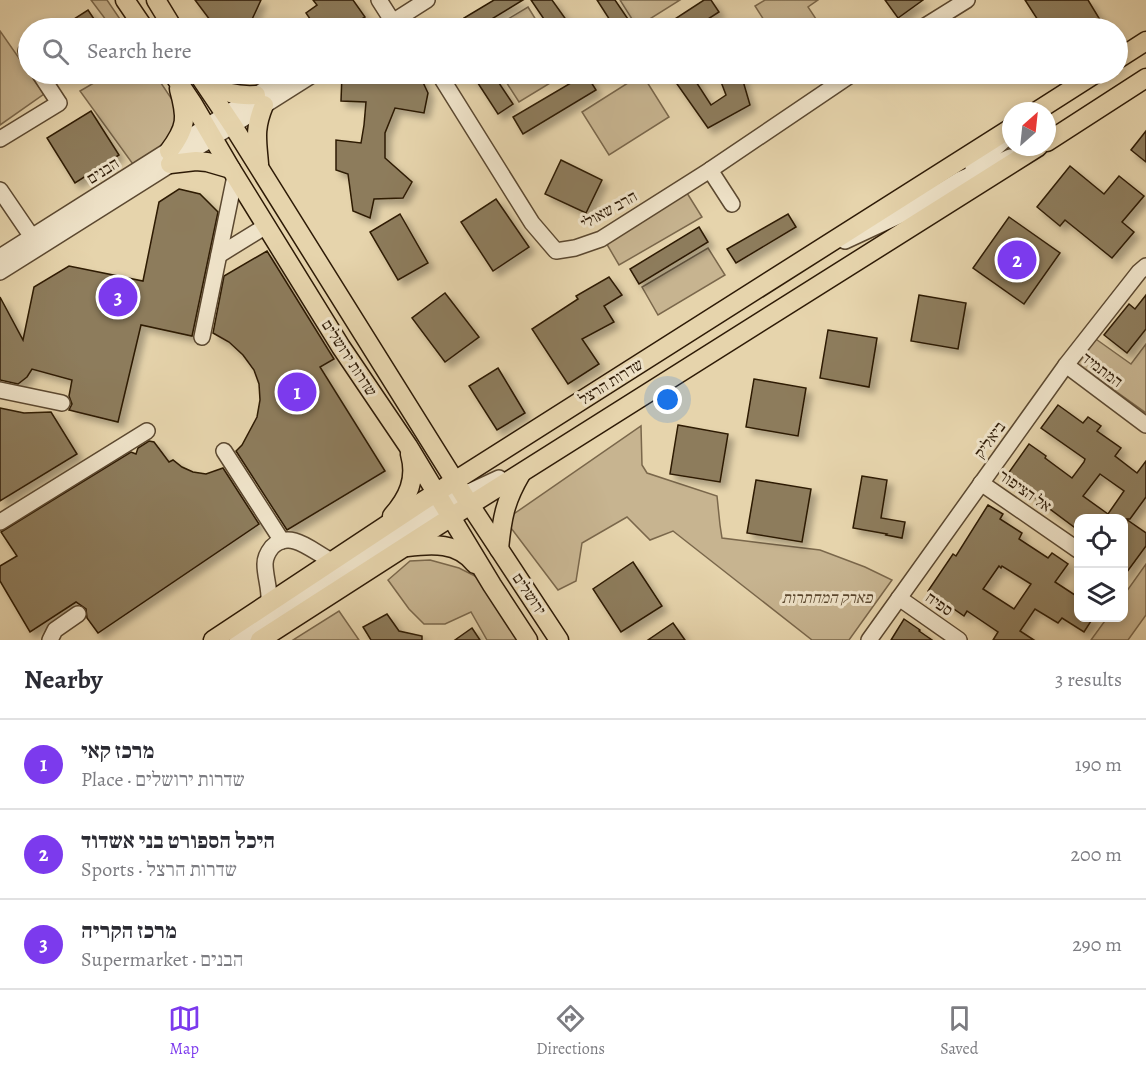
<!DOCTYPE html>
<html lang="en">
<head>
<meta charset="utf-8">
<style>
  :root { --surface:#fff; --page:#f7f7f7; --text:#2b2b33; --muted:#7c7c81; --line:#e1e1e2; --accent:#7c3aed }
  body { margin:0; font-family:Alegreya,"Frank Ruhl Libre",serif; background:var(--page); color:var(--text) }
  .controls { position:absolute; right:18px; bottom:18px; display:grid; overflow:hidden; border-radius:12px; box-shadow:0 3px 9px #0003 }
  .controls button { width:54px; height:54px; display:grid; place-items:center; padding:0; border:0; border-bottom:2px solid var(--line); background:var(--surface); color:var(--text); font:30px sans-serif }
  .compass { position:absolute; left:1002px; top:102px; width:54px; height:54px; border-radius:50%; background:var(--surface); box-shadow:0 3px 9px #0003; rotate:27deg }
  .you { position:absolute; left:668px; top:400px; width:21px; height:21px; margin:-15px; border:4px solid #fff; border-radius:50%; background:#1a73e8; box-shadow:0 0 0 9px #1a73e833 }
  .badge { display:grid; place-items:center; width:39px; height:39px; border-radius:50%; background:var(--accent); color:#fff; font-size:20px; font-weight:700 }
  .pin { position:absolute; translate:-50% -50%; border:3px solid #fff; box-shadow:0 2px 6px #0006 }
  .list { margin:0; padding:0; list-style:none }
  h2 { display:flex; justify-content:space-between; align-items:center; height:78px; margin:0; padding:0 24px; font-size:26px }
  h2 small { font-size:20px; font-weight:400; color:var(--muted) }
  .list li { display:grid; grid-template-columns:39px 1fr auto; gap:18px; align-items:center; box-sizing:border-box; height:90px; padding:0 24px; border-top:2px solid var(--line) }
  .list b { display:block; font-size:22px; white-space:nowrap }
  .list p { margin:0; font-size:20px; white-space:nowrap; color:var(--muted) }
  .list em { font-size:20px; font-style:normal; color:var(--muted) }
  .icon { flex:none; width:33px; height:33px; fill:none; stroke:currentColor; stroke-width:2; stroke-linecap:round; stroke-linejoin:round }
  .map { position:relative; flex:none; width:1146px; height:640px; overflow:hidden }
  .search { position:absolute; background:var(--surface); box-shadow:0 3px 9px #0003; left:18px; right:18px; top:18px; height:66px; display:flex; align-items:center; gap:15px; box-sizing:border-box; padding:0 21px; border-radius:33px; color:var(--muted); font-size:22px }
  .sheet { height:348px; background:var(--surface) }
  nav { display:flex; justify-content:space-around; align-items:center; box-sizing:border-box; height:84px; border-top:2px solid var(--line); background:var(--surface); font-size:16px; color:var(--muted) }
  nav a { display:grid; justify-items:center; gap:3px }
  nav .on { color:var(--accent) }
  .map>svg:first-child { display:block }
</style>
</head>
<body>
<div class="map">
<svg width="1146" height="640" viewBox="0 0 1146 640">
  <defs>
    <filter id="shadow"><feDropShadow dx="5.5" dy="5.5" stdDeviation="3" flood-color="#0004"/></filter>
  </defs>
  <rect width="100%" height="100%" fill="#e6d4ac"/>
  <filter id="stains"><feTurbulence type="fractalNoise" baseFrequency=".00333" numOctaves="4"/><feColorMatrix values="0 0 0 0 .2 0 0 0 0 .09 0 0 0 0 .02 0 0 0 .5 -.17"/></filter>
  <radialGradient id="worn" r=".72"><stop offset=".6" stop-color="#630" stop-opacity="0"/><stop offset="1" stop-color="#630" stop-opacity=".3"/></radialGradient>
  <!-- green -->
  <g fill="#c7b490" stroke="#7a674b" stroke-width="1.5">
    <polygon points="91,0 107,0 126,28 112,28"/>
    <polygon points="620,0 680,0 637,27"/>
    <polygon points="765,0 818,0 808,7 822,28 769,28 755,6"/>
    <polygon points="528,7 541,28 493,28"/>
    <polygon points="0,31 44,94 0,125"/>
    <polygon points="109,74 155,74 179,110 168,143 135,167 80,91"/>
    <polygon points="501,74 565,74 519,102"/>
    <polygon points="642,74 669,117 609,155 582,112"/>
    <polygon points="687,193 702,217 619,265 605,241"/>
    <polygon points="708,248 725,275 658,315 642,287"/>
    <polygon points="1093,337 1131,364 1146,344 1146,413 1075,362"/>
    <polygon points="641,426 642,465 647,473 717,496 720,525 722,538 820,550 865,567 892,580 849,640 812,640 673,531 650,540 627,517 582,543 576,581 558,590 505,520"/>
    <polygon points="430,560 459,568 483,580 519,640 487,640 471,612 445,624 424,624 409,609 388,580 410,561"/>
    <polygon points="1146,564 1146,615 1128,640 1091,640 1107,618 1124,618 1124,595"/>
    <polygon points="339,611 359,640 293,640"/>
  </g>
  <!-- building -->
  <g fill="#8d7b5c" stroke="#2d1a06" stroke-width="1.5" fill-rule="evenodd" filter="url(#shadow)">
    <polygon points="195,0 261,0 248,28 216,28"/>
    <polygon points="313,0 353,0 365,17 348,28 316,28 306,13 317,5"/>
    <polygon points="494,0 523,0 477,28 471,28 464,18"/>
    <polygon points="531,0 552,0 572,28 550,28"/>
    <polygon points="597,0 615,0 634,28 615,28"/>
    <polygon points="704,0 711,0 719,12 694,28 661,28"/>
    <polygon points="885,0 923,0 898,18"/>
    <polygon points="1025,0 1088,0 1105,28 1043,28"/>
    <polygon points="88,10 100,28 60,28"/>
    <polygon points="342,74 408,74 420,76 428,93 424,113 395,108 385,133 385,158 412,182 403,198 374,199 370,218 353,211 348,174 336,170 336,140 361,143 364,125 366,102 341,101"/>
    <polygon points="472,74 493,74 513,104 498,114"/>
    <polygon points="586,74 596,90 523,134 513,117"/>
    <polygon points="670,74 691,74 711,105 726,95 718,74 741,74 750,105 708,128"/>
    <polygon points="91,111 119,155 75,183 47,138"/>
    <polygon points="1146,131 1146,162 1131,150"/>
    <polygon points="561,160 602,180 586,213 545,194"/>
    <polygon points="1070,166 1104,194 1119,176 1144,196 1122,222 1134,232 1112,258 1065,220 1060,226 1037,207"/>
    <polygon points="179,189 200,194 218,212 192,336 141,325 118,422 69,410 72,404 69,396 72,380 32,369 27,377 18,384 0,380 0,297 23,340 34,287 69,266 143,281 159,202"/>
    <polygon points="496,199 529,247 493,271 461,222"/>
    <polygon points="400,214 428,263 398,280 370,232"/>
    <polygon points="788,214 796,227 736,263 727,249"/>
    <polygon points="1009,217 1060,253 1024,304 973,268"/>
    <polygon points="699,227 708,242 639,284 630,269"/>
    <polygon points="267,251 334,359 320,367 385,471 287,530 236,451 242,445 257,417 260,400 259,384 254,370 243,355 229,342 213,333 224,276"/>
    <polygon points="609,277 622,295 604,306 614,322 582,339 599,364 568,384 532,329 578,299 576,296"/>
    <polygon points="445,293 479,337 445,362 412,318"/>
    <polygon points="919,295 966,303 958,349 911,341"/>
    <polygon points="1146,295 1146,329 1127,353 1104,335 1129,304 1135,309"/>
    <polygon points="828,330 877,338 869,387 820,378"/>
    <polygon points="498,368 525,413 497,430 469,386"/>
    <polygon points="754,379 806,388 798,436 746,427"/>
    <path d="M1058 405 1083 423 1088 417 1101 426 1097 431 1121 448 1115 456 1137 473 1146 461V497L1130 519H1126L1146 533V546L1124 576V519H1078V530L1023 489 1005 478 1029 444 1046 456 1045 458 1072 478 1084 462 1085 459 1041 428ZM1100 474 1124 491 1108 514 1083 496Z"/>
    <polygon points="0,408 24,413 51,412 77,454 0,501"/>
    <polygon points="678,425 728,434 720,482 670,474"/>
    <polygon points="149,441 154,442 169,462 173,460 182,467 193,472 206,474 223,468 259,524 98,633 87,618 86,609 76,602 30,632 0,581 0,566 17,556 1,532 131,452 136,454 138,448"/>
    <polygon points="862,476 887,480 881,518 905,522 902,538 886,535 887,534 853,528"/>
    <polygon points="756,480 811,489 802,542 747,533"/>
    <path d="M988 505 1003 514 1000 519 1022 533 1019 539 1048 558 1052 553 1068 564 1055 582 1078 597V618H1093L1084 632 1062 618 1058 623 1035 609 1020 631 1034 640H993L998 632 967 611 964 616 928 591 953 554 956 556ZM999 566 1001 568 1002 566 1031 584 1014 609 983 589Z"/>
    <polygon points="633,562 662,606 621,632 593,589"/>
    <polygon points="387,614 399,631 422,636 422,640 371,640 363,627"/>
    <polygon points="904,619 920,630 919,631 932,640 891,640"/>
    <polygon points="673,623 685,640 648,640"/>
    <polygon points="472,628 480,640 455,640"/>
  </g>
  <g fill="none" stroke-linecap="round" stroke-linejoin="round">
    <defs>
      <g id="minor">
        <polyline points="379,0 393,22"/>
        <polyline points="383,28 427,0"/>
        <polyline points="922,28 967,0"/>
        <polyline points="26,51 28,56"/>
        <polyline points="439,74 532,223 556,251 575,248 601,239 710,170 852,74"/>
        <polyline points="0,139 59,103 40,74"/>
        <polyline points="973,168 1009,136"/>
        <polyline points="710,170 732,204"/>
        <polyline points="0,190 32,237"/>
        <polyline points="845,241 903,214 961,179 1010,157"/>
        <polyline points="219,255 266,226"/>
        <polyline points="0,257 275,83 296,74"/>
        <polyline points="0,272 314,74"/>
        <polyline points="202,337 235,176"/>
        <polyline points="1066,365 1146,425"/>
        <polyline points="0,390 62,403"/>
        <polyline points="224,451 282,541"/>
        <polyline points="981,483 1078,550"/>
        <polyline points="0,522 147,431"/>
        <polyline points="899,598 959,640"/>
        <path d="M269 602C270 588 265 577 265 564 265 558 268 552 272 547 291 528 314 553 332 561"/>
        <polyline points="50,640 55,630 78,614"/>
        <polyline points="237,640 443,504 499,478"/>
        <polyline points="869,640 1066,365 1139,272 1146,266"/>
      </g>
      <g id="major">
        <polyline points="125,0 144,28"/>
        <polyline points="156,0 173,28"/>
        <polyline points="1118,59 1146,41"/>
        <polyline points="173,74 193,104 231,169 341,347 408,446 492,585 528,640"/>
        <polyline points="198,74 233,126 470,505 559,640"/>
        <path d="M205 80C221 93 237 96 256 95"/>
        <polyline points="1037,111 1095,74"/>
        <polyline points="1047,142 1146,78"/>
        <path d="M169 151C187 127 187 118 179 89"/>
        <polyline points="170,164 196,161 207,162 231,169"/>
        <path d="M259 164C257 140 254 129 264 105"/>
        <path d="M392 516C408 498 417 479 410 454"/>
        <path d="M407 547C432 544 458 542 475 564"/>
        <path d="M499 549C502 518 505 501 521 474"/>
        <polyline points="213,640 423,501 1011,128"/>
        <polyline points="260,640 470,505 1038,147"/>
      </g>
    </defs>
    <!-- minor casing -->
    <use href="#minor" stroke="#5b4830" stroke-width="18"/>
    <!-- major casing -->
    <use href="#major" stroke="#2d1a06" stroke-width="21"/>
    <!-- minor -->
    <use href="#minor" stroke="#efe3c9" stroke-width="15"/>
    <!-- major -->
    <use href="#major" stroke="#e6d4ac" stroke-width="18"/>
  </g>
  <g text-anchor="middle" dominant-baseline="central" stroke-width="6" stroke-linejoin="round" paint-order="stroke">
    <!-- street labels -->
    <g font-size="16" fill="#2d1a06" stroke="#efe3c9">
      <text transform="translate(103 171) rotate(-32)">הבנים</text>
      <text transform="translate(609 210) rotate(-29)">הרב שאולי</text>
      <text transform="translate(349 358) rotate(57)">שדרות ירושלים</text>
      <text transform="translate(1102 370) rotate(37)">המתמיד</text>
      <text transform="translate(611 382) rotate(-32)">שדרות הרצל</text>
      <text transform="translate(990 440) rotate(-54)">ביאליק</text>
      <text transform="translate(1025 491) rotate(35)">אל הציפור</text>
      <text transform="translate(529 594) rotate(56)">ירושלים</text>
      <text transform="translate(939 604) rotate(35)">ספיח</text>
    </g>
    <!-- park labels -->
    <g font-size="16" font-style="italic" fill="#5b482f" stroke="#efe3c9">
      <text x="827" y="598">פארק המחתרות</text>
    </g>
  </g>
  <rect width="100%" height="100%" filter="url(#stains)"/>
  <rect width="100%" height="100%" fill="url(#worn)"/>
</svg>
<div class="controls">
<button><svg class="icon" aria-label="locate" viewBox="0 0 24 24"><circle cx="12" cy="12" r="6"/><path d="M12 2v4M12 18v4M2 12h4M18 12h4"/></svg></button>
<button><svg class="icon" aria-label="layers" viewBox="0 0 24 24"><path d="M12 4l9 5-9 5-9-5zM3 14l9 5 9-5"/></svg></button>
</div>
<svg class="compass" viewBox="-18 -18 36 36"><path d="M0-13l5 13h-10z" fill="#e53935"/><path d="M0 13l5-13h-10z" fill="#7c7c81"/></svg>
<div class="you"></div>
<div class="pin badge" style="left:297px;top:392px">1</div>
<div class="pin badge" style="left:1017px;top:260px">2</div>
<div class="pin badge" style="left:118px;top:297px">3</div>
<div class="search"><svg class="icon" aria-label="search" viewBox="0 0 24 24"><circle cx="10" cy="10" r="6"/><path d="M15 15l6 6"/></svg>Search here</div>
</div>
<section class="sheet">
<h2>Nearby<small>3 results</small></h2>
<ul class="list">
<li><span class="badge">1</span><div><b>מרכז קאי</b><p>Place · שדרות ירושלים</p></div><em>190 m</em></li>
<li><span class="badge">2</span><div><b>היכל הספורט בני אשדוד</b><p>Sports · שדרות הרצל</p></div><em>200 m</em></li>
<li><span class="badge">3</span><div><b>מרכז הקריה</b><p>Supermarket · הבנים</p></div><em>290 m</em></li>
</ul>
</section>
<nav>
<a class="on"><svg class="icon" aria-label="map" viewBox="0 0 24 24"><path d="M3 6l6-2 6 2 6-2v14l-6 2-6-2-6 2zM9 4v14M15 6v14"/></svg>Map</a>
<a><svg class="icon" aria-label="directions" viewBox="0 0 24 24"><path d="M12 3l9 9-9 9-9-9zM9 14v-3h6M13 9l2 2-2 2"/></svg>Directions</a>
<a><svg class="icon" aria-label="saved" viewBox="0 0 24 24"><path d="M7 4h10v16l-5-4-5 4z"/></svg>Saved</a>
</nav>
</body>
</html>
